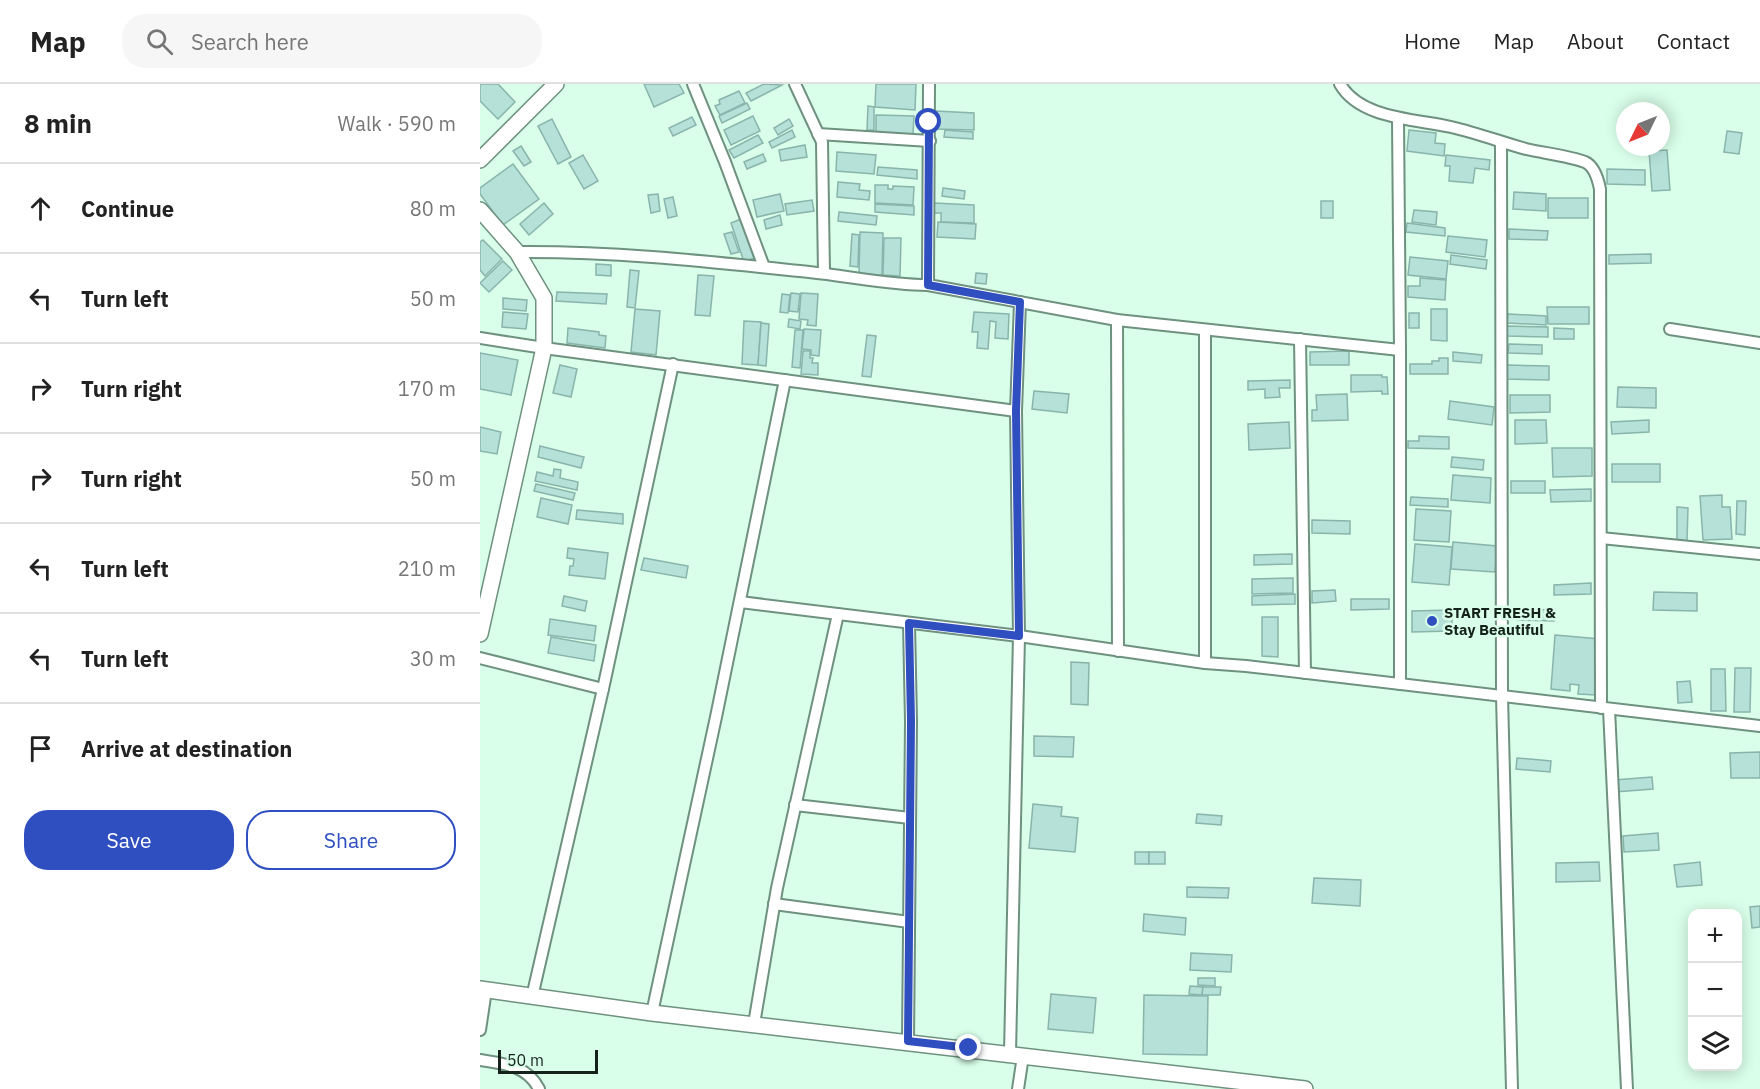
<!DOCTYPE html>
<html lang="en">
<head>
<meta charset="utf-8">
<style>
  :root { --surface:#fff; --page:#f6f6f6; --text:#222; --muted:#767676; --line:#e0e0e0; --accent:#2f4fc0 }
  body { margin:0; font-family:"IBM Plex Sans",sans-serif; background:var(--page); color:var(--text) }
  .controls { position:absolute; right:18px; bottom:18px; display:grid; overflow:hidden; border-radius:12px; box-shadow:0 3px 15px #0003 }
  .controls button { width:54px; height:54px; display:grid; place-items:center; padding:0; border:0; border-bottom:2px solid var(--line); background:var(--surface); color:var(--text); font:30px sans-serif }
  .compass { position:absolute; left:1136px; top:18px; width:54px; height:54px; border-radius:50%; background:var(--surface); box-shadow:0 3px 15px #0003; rotate:227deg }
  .scale { position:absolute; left:18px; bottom:15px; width:100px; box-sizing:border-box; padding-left:6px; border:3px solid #15221b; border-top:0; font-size:16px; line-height:21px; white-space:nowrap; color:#15221b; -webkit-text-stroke:4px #d9fee9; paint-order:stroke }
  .stop { position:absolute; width:18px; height:18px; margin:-14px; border:4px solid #2f4fc0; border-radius:50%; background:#fff }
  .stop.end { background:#2f4fc0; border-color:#fff; box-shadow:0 2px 6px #0008 }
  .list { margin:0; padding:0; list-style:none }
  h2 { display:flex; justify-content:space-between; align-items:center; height:78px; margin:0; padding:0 24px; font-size:26px }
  h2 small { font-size:20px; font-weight:400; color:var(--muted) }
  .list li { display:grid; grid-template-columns:39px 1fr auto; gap:18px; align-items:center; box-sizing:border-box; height:90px; padding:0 24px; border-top:2px solid var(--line) }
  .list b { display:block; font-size:22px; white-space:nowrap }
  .list em { font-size:20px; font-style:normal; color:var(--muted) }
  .actions { display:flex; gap:12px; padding:18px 24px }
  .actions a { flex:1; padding:14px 0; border:2px solid var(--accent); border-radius:24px; text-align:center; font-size:21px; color:var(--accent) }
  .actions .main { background:var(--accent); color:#fff }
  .icon { flex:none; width:33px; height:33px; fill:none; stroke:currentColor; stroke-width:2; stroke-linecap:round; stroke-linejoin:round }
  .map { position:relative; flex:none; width:1280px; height:1005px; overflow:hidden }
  header { display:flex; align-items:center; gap:36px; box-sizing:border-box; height:84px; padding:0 30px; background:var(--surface); border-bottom:2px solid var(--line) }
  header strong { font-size:28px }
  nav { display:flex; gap:33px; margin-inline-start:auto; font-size:21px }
  .search { width:420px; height:54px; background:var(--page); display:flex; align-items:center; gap:15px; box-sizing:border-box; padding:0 21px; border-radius:24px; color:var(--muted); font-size:22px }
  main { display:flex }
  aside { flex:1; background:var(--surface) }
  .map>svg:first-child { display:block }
</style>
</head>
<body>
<header>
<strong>Map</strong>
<div class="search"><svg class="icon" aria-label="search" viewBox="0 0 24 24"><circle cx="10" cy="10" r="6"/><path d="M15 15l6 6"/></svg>Search here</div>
<nav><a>Home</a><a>Map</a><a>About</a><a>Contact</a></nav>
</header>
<main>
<aside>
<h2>8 min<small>Walk · 590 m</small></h2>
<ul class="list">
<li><svg class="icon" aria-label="ahead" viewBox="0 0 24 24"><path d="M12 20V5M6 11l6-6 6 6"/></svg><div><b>Continue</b></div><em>80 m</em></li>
<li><svg class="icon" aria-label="left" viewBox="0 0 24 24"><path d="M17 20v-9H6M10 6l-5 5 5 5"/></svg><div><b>Turn left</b></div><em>50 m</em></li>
<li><svg class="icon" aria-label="right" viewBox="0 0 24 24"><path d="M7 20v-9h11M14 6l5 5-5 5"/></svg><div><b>Turn right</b></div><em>170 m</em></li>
<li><svg class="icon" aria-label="right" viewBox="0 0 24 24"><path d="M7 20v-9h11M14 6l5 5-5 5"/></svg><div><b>Turn right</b></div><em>50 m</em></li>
<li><svg class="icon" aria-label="left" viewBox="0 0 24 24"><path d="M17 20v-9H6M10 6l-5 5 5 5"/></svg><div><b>Turn left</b></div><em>210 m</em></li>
<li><svg class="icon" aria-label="left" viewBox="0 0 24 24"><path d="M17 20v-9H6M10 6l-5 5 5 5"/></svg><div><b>Turn left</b></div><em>30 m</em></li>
<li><svg class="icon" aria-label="arrive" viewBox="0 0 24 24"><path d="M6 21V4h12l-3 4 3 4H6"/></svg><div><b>Arrive at destination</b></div></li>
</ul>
<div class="actions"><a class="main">Save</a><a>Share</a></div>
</aside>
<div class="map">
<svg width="1280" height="1005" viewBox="0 0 1280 1005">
  <rect width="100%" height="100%" fill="#d9fee9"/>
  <!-- building -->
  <g fill="#b5e1d9" stroke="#89b4ac" stroke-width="1.5">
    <polygon points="0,0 18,0 35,18 18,35 0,17"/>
    <polygon points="164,0 199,0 204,9 174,23"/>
    <polygon points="284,0 302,1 271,17 266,9"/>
    <polygon points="396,0 436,0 435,26 395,23"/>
    <polygon points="259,7 265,19 240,31 235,22 240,20 239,16"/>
    <polygon points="267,19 270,25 242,39 239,32"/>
    <polygon points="388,22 394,23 394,46 387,46"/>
    <polygon points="456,27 494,29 494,46 456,45"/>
    <polygon points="396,31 434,32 433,50 396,49"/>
    <polygon points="273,32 280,47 251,61 244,46"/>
    <polygon points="212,33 216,41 193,52 189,44"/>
    <polygon points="72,35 91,73 78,80 58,42"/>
    <polygon points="309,35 313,42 298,51 294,44"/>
    <polygon points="312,46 315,53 292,64 289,58"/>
    <polygon points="465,46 493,48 493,55 464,53"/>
    <polygon points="929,46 956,49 955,59 965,60 964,72 927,67"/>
    <polygon points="1247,47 1262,49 1259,70 1244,68"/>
    <polygon points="278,51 283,59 254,74 249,66"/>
    <polygon points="325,61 327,73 301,77 299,66"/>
    <polygon points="41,62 51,78 44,82 33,67"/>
    <polygon points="1187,66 1190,106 1172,107 1169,67"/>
    <polygon points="357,68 396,71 394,90 356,87"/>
    <polygon points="283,70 286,77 267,85 264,78"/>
    <polygon points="103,71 118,97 104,105 89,79"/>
    <polygon points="966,71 1010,76 1009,86 995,84 993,99 969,97 970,82 965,82"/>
    <polygon points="33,80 59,115 23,141 0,110 0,104"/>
    <polygon points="398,83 437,86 437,95 397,91"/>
    <polygon points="1127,85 1165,86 1165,101 1127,100"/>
    <polygon points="358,98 380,100 379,106 390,107 389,116 357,113"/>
    <polygon points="395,101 408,101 408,105 413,105 413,102 434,103 433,121 395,119"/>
    <polygon points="463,104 485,107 484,115 462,112"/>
    <polygon points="1034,108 1066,110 1066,127 1033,125"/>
    <polygon points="178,110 180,127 171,129 168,111"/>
    <polygon points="300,110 304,127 277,133 273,116"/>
    <polygon points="193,113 197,132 188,134 184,115"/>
    <rect x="1068" y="114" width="40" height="20"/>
    <polygon points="332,116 334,127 307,131 305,120"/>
    <rect x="841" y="117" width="12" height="17"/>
    <polygon points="64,119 73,130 49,151 40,140"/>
    <polygon points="454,119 494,121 494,139 461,138 461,129 454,129"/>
    <polygon points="395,120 434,122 434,131 395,128"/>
    <polygon points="934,126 957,128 956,141 932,138"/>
    <polygon points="359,128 397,132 396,141 358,137"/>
    <polygon points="300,131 302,141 286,145 284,136"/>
    <polygon points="261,135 274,174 264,178 251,139"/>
    <polygon points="458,138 496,140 495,155 457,153"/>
    <polygon points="927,139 965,144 965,152 926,148"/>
    <polygon points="1029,145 1068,147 1067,156 1029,155"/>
    <polygon points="252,148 259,168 251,170 244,150"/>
    <polygon points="380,148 403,149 402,191 379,190"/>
    <polygon points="372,150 379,151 378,183 370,182"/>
    <polygon points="968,152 1007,156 1005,173 966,168"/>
    <polygon points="404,154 421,154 420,192 403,191"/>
    <polygon points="3,156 22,175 5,192 0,186 0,158"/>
    <polygon points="1171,170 1171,179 1129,180 1129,171"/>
    <polygon points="971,171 1007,176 1006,185 970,180"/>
    <polygon points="930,173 968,177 966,195 928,191"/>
    <polygon points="23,177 32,186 9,208 0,199"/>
    <polygon points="116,180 131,181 131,192 116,191"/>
    <polygon points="150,186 159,187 155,224 147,223"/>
    <polygon points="496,189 507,190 506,200 495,199"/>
    <polygon points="218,191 234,192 230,232 215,231"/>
    <polygon points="940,194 966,196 965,216 928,213 928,202 940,202"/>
    <polygon points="77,208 127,210 126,220 76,217"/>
    <polygon points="311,209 320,210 318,228 309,227"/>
    <polygon points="321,209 338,210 336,242 327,241 328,236 319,235"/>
    <polygon points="302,210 310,211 308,229 300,228"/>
    <polygon points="23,214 47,216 46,227 23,225"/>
    <polygon points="1067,223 1109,223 1109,240 1068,240"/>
    <polygon points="155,225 180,227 176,271 151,268"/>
    <polygon points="951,225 967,225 967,257 951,256"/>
    <polygon points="23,228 48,230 46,245 22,243"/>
    <polygon points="494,228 529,230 528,255 515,254 516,238 510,237 508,265 497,264 498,248 492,248"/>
    <rect x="929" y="229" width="10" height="15"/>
    <polygon points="1028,230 1066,232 1066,241 1027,239"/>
    <polygon points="309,235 321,237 320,245 308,243"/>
    <polygon points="264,237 281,238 278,281 262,280"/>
    <polygon points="281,239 289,240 286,282 278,281"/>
    <polygon points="1027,242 1068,243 1068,253 1027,252"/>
    <polygon points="88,244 119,248 119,251 126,252 125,264 87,259"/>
    <polygon points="1074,244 1094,245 1094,255 1074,255"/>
    <polygon points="324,245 341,246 339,272 331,271 331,266 322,265"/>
    <polygon points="315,246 323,246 320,284 312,283"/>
    <polygon points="387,251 396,252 391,293 382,292"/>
    <polygon points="1029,260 1062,261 1062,270 1028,269"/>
    <polygon points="323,267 330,267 330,274 333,274 332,279 338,279 338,291 321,290"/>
    <polygon points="869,267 869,281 830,281 830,268"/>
    <polygon points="973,268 1002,271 1001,279 973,277"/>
    <polygon points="0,269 38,276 31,311 0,305"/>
    <polygon points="959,274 968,274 968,290 930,290 930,280 952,280 952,277 959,277"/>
    <polygon points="80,281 97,285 91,313 73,309"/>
    <polygon points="1026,281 1069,282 1069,296 1026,295"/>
    <polygon points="871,291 902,291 902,293 907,293 908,310 902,310 902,307 871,308"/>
    <polygon points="810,296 810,304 799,304 800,313 785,314 785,305 768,306 768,297"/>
    <polygon points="1138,303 1176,304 1176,324 1137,323"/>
    <polygon points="554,307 589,310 587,329 552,325"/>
    <polygon points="867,310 868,336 832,337 832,326 837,326 836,311"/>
    <polygon points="1030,311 1070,311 1070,328 1030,329"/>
    <polygon points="970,317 1014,323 1012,341 968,335"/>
    <polygon points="1035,336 1066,336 1067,359 1035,360"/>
    <polygon points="1169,336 1169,348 1132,350 1131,338"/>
    <polygon points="809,338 810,364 769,366 768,340"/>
    <polygon points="0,343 21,348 17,370 0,367"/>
    <polygon points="939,352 969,353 969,365 928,364 928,357 939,357"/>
    <polygon points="60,362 104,373 101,384 58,373"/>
    <polygon points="1072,364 1112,364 1112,392 1073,393"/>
    <polygon points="972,373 1004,376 1003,386 971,383"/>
    <rect x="1132" y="380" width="48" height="18"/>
    <polygon points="74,385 81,386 80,394 98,398 97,406 55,397 57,388 73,392"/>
    <polygon points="973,391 1011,394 1010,419 971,416"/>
    <rect x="1031" y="397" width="34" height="12"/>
    <polygon points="56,400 95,409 93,416 54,407"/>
    <polygon points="1111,405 1111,417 1071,418 1070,406"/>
    <polygon points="1242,411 1242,423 1250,423 1252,455 1223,456 1220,412"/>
    <polygon points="931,413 968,415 968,423 930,421"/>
    <polygon points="61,414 92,421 88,440 57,433"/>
    <polygon points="1257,417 1266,417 1265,451 1256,450"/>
    <polygon points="1197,423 1208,424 1207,457 1197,457"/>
    <polygon points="936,425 971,427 969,458 934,456"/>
    <polygon points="97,426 143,430 143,440 96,435"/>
    <polygon points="832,436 870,437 870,450 832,449"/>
    <polygon points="973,458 1017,462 1015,488 971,485"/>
    <polygon points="935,460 972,463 969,501 932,498"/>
    <polygon points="88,464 128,469 125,495 89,491 90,482 93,482 94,475 87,474"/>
    <polygon points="812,470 812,480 774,481 774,471"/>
    <polygon points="164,474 208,482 206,494 161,486"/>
    <polygon points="813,494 813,509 772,510 772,495"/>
    <polygon points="1111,499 1111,510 1074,511 1074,501"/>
    <polygon points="855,506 856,517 832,519 832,507"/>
    <polygon points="1174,508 1217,509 1217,527 1173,526"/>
    <polygon points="815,510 815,520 772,521 772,512"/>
    <polygon points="84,512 107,517 105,527 82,522"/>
    <polygon points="871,515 909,515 909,525 871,526"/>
    <polygon points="1037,525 1074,526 1074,537 1037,536"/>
    <polygon points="972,526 972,547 932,548 932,527"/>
    <polygon points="782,533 798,533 798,573 782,572"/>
    <polygon points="70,535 116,542 114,557 68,551"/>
    <polygon points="1075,551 1120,555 1116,611 1098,610 1099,601 1090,600 1090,607 1071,605"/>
    <polygon points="71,553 116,561 114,577 68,569"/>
    <polygon points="591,578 609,579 608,621 591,620"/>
    <polygon points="1255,584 1271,584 1270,628 1254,628"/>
    <polygon points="1231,585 1245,585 1246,627 1231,627"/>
    <polygon points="1210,597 1212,618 1198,619 1197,598"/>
    <polygon points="554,652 594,653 593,673 554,672"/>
    <polygon points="1280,668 1280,694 1251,694 1250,669"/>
    <polygon points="1037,674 1071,677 1070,688 1036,685"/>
    <polygon points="1172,693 1173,705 1135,708 1134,696"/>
    <polygon points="553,720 582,723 581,732 598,734 595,768 549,764"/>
    <polygon points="717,730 742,732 741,741 716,739"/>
    <polygon points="1178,749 1179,766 1144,768 1143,752"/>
    <rect x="655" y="768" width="14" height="12"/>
    <rect x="669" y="768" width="16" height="12"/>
    <polygon points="1119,778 1120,797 1076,798 1076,779"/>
    <polygon points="1220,778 1222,801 1197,803 1194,781"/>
    <polygon points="834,794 881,796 880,822 832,819"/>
    <polygon points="707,803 749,804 748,814 707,813"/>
    <polygon points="1280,822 1280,843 1272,844 1270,823"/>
    <polygon points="664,830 706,834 705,851 663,847"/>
    <polygon points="711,869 752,871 751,888 710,886"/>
    <polygon points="718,894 735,894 735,902 718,901"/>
    <polygon points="710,902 723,903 722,911 709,910"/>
    <polygon points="723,903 741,903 740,911 722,911"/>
    <polygon points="571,910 616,914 613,949 568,945"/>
    <polygon points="664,911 728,912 727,971 663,970"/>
  </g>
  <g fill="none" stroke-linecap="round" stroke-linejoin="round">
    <defs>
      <g id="street">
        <polyline points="213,0 245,78 284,183"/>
        <polyline points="315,0 342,58 344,189"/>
        <path d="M860 0C880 35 936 35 971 43 997 49 1021 58 1046 65 1063 69 1090 72 1105 78 1114 82 1118 95 1120 105L1121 624"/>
        <polyline points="918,35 920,266 920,600"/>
        <polyline points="338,50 450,57"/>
        <polyline points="1021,58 1022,612 1032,1005"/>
        <path d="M37 168C135 167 232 178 329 188 369 192 408 201 448 201L637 236 920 266"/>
        <polyline points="448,201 449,0"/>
        <polyline points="637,236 638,567"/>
        <polyline points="1190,245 1280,259"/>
        <polyline points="725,246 725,579"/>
        <polyline points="0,254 64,264 536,327 539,552 530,969"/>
        <polyline points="820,255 825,589"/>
        <polyline points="536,327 540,218"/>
        <polyline points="1121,454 1280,470"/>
        <polyline points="260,518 539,552 725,579 766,582 1280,642"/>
        <polyline points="0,574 123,605"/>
        <polyline points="1129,625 1147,1005"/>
        <polyline points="315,721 430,734"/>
        <polyline points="294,820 429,838"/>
        <polyline points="52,913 123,605 193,280"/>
        <polyline points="172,929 236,633 305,296"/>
        <polyline points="274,940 297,804 358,530"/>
        <polyline points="0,946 6,906"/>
        <polyline points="428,957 431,637 429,539"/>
        <path d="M0 976C24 980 47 981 59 1005"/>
        <polyline points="538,1005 543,972"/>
      </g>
      <g id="secondary">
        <polyline points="0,76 76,0"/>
        <polyline points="0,126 37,168 64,214 64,264 0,550"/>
        <polyline points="0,905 172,929 825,1005"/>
      </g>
    </defs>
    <!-- street casing -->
    <use href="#street" stroke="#6f917f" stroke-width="14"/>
    <!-- secondary casing -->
    <use href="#secondary" stroke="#6f917f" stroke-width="18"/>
    <!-- street -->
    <use href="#street" stroke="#fff" stroke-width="10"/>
    <!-- secondary -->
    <use href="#secondary" stroke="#fff" stroke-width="15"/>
  </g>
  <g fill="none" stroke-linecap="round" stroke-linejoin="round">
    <!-- route -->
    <polyline stroke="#2f4fc0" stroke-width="8" points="449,38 448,201 540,218 536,327 539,552 429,539 431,637 428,957 489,964"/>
  </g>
  <!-- markers -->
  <circle fill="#2f4fc0" stroke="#d9fee9" stroke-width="2" cx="952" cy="537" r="6"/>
  <g text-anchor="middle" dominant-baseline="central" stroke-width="5" stroke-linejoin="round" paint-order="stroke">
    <!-- poi labels -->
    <g font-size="15" font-weight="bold" fill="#15221b" stroke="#d9fee9" text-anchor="start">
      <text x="964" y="528">START FRESH &amp;<tspan x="964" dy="17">Stay Beautiful</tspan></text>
    </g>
  </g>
</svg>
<div class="controls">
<button>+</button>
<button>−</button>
<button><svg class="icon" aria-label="layers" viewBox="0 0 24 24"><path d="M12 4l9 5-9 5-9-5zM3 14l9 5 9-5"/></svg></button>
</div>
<svg class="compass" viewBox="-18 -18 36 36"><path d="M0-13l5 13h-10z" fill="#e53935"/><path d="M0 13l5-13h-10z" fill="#767676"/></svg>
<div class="scale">50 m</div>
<div class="stop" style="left:449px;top:38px"></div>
<div class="stop end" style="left:489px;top:964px"></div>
</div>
</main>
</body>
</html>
